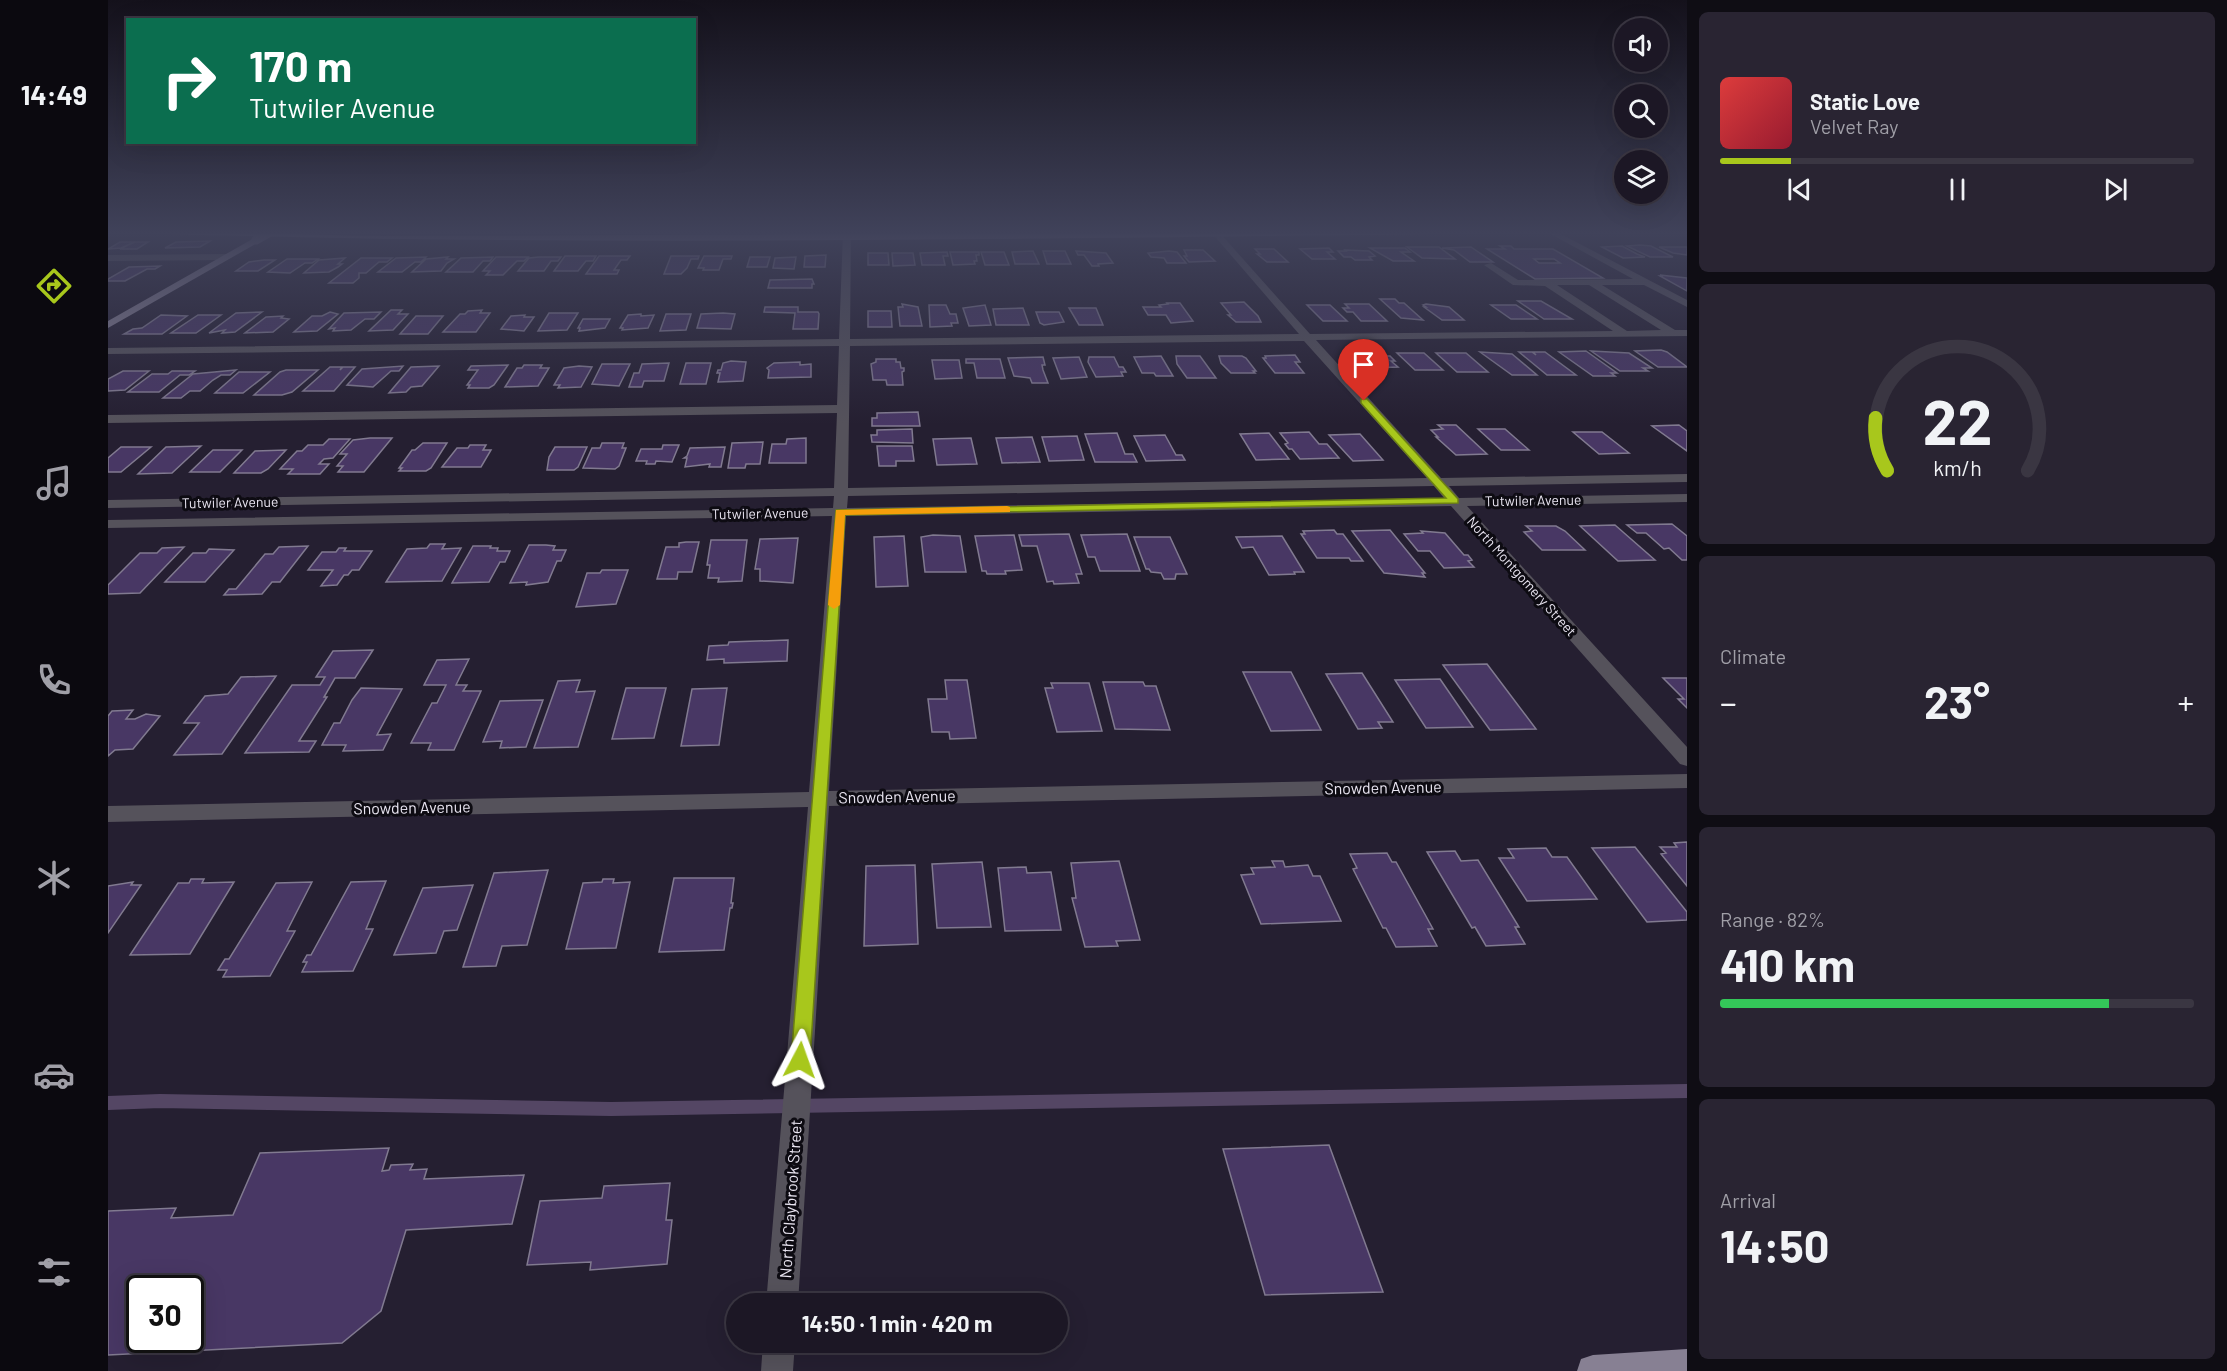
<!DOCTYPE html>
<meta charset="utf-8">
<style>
:root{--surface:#1c1725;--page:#292432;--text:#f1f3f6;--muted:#a09fa7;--line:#3a3642;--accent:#a8c71c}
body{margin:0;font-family:Barlow,sans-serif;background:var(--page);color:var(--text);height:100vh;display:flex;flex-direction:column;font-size:22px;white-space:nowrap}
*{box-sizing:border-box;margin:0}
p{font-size:20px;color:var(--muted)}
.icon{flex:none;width:33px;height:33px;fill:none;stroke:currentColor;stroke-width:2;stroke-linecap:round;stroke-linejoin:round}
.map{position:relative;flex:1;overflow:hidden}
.drawer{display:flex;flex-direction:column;gap:12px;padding:12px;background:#0f0d14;width:540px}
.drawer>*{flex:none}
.hud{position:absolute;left:18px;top:18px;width:570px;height:126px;border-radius:0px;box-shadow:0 6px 24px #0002,0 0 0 2px var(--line);background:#0b6e4f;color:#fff;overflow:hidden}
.buttons{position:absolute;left:1506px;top:18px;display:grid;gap:12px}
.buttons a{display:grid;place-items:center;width:54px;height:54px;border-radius:50%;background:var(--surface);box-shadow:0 6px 24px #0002,0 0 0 2px var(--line);font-size:30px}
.speed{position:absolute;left:18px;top:1275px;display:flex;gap:12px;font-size:30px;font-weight:700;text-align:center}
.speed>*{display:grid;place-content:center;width:78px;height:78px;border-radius:50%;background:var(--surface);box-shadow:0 6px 24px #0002,0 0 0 2px var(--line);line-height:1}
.speed .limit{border:3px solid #111;border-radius:9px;background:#fff;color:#111}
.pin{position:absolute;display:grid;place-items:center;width:51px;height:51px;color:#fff;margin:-62px -26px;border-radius:50% 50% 50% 0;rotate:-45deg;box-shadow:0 0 6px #0007}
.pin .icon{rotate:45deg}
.me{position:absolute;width:66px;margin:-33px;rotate:4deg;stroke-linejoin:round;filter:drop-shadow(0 0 4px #0008)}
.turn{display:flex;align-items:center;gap:21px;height:126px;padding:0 24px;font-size:27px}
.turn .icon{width:78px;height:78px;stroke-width:2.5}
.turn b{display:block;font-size:42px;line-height:51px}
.big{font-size:45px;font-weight:700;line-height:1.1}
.drawer .card{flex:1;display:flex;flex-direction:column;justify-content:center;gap:9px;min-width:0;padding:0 21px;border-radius:9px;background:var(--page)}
.drawer .dial{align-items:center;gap:0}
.dial svg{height:156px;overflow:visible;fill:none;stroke:var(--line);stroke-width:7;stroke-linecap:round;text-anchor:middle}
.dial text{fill:var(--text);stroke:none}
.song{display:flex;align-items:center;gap:18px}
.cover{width:72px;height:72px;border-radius:9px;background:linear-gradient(135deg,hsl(0 70% 55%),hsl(350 70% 35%))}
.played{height:6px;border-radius:3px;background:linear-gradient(90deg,var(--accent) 15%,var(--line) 15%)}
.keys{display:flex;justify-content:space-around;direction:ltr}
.heat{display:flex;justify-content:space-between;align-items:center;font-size:33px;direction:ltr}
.charge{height:9px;border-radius:4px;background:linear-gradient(90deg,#34c759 82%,var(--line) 0)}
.trip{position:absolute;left:618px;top:1293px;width:342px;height:60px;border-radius:30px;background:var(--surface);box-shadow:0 6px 24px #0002,0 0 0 2px var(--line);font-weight:700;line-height:60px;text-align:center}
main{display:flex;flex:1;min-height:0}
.menu{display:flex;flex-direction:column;width:108px;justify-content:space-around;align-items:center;background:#0b090f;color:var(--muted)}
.menu .icon{width:42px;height:42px}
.menu .on{color:var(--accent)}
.menu b{font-size:27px;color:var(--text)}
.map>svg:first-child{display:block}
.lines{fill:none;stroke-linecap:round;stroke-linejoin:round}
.stream{stroke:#544664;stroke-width:14}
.building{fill:#483764;stroke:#817a90;stroke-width:1.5;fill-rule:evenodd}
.minor{fill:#55525b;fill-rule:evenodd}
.major{fill:#878093;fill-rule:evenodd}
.major-bridge{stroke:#878093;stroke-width:9}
.route{fill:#a8c71c;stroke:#6d8112;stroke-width:1.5}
.slow{fill:#f59e0b}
.labels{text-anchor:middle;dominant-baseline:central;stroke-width:6;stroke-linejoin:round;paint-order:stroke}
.far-street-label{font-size:14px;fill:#e9e5f1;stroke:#0d0b12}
.street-label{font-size:16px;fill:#e9e5f1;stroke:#0d0b12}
</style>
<main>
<nav class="menu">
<b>14:49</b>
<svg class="icon on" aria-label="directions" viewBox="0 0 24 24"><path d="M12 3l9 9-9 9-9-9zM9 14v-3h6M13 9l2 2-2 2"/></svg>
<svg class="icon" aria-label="music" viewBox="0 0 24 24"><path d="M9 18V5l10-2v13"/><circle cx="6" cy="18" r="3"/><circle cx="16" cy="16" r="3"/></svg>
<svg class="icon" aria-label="phone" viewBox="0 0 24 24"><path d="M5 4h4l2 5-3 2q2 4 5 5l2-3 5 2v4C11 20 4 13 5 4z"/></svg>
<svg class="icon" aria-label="climate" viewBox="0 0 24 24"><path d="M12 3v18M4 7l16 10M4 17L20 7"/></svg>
<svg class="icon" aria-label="car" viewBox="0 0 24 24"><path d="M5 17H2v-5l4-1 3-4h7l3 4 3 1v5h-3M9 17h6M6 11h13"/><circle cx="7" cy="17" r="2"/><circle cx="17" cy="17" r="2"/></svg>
<svg class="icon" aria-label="filters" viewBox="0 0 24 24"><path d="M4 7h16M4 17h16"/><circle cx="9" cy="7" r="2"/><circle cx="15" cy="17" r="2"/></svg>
</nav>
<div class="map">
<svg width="1579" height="1371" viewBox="0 0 1579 1371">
<rect width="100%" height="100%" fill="#251f31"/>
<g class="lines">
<path class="stream" d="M0,1103L52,1101L503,1109L1579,1091"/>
</g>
<path class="building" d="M102,241L92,247L57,248L68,242Z
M12,242H27L13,248L0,249Z
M26,242H40L29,249H12Z
M1532,245L1543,246L1565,257H1542L1519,246Z
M1392,246H1403L1406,249H1445L1495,278L1427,279L1379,249H1397ZM1426,259H1446L1452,263H1431Z
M1514,246L1529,254L1537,257L1515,258L1494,247Z
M1299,247H1331L1347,259L1314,258Z
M1363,247L1385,262H1362L1346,250L1334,248Z
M1551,247H1579V255L1565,253Z
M1221,248L1225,252H1219L1227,259H1204L1192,249Z
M1262,248H1297L1302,252H1293L1306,261H1285Z
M1147,249H1166L1180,262H1159L1149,254H1152Z
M1076,250H1095L1107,261L1081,262L1076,256H1079Z
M1237,250L1261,251L1267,256L1261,257L1264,260H1247L1243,257H1236L1230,251H1238Z
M925,251L931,264H907L904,252Z
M935,251H957L963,264H939Z
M968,251L998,253L1005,263L990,264L991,266H984L976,255H970Z
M1061,251L1069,252L1078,263H1059L1056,258L1043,257L1040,253Z
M839,252L840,256H835L837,265H814L812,253Z
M842,252H871V255H868L869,261H866L867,264L845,265Z
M873,252H896L901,265H877Z
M760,253H780L781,265H760Z
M784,253H805L807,265L785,266Z
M718,255L717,267H696L697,256Z
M457,256H488L485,261H478L470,271H446Z
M491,256H522L519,260H513L506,270H511L509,274H478Z
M563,256H591L590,259H583L579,268L573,274H556Z
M596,256H624L623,259H615L611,270H595L596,268H590Z
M318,257L313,262H307L294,272H270L288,258Z
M340,257L338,259H346L339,263L333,271L304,272L318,259Z
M385,257L382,261H375L365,272H338L353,258Z
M388,257H420L416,261H409L395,275H378L382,271H375Z
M431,257H453L450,261H443L436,271H410L421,258Z
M642,257H662L659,267H639Z
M688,257L686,269L665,268L667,258Z
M237,258L230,264H234L230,267L221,272L196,273L211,260Z
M253,258H284L279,262H271L258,273H251V278L245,283H221Z
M179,259H210L204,263H197L182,273L160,272Z
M156,260H167L150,271H128L141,262Z
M52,266L47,269H39L17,281H0V279L21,267Z
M1552,275L1579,278V291L1552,276H1555Z
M704,279L706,284H704V288H660L662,280Z
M1272,299H1287L1291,303H1296L1315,320L1293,318Z
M1410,301H1433L1464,319H1436Z
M1136,302L1150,316L1153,322H1128L1120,315H1123L1113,303Z
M1059,303H1072L1085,321L1063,323L1058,315H1040L1035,307H1053L1051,305L1060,304Z
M794,304L810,307L814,326H792L790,307H795Z
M1237,304H1261L1279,321H1253L1245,312H1239L1235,308H1241Z
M1318,304L1341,307L1356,320H1334L1316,307H1318L1315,305Z
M821,305H838L842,314H848L850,323H843L844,326L822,327Z
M877,305L883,325L861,326L855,308Z
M1199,305H1222L1239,321H1215Z
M1383,305H1408L1429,319H1403Z
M657,307H690V312H710L711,314L710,329H685L687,313L656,312Z
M915,308L921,325H888L885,309Z
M961,308H988L995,325H971Z
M283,310H294L290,314H300L285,330L261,331Z
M374,310L372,313H382L368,332H335L352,314H357L360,311Z
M760,311H783L784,327H760Z
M154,312L127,332L114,333L117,330L101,333L128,313Z
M222,312L230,314L209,331L186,332L204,316H214Z
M273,312L266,319H257L243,330L225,331L227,328L221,329L236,313Z
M928,312H951L956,322L936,325L932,323Z
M441,313H470L459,330L430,331Z
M615,313L627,314L623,329L589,328L593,314Z
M533,314V316L546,315L540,328L514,330L515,328H512L520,315Z
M558,314H583L578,330L552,331Z
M53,315L79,316L54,334H16L25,329L34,328Z
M90,315H113L88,333H63Z
M417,315L416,317H426L416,331L393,329L403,316Z
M308,316H335L320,334H292Z
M158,317L175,316L173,318L181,319L165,332L137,333Z
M475,319H502L497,328L471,331L472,328H470Z
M1553,350L1559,352L1579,367H1550L1527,351Z
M1478,351L1509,373H1503L1507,376H1485L1451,352Z
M1483,351L1521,353L1544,368H1535L1540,371H1512Z
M1372,352L1404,354L1429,375H1404Z
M1411,352H1424L1428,355L1425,352H1437L1468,375H1439Z
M1255,353H1272L1276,356H1282L1287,361H1283L1290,367L1260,368L1253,361H1256L1252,357H1258Z
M1289,353H1316L1335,370H1307Z
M1328,353H1358L1380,372H1349Z
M1187,355L1192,362H1187L1196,373H1167L1155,358H1158L1157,356Z
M1053,356L1065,376H1048L1046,373H1034L1026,357Z
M1068,356H1092L1108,378H1079L1069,364Z
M1111,356H1134L1138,358L1148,371H1145L1147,373H1123L1113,363Z
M935,357L937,365H934L935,370L940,383H924L922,378L906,376L900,358Z
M971,357L979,377L953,379L945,358Z
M981,357H1006L1011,367H1015L1018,372H1013L1015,376L988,377L980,362Z
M768,359H788V362H792L793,368H796V371L794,372L795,385H779L778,380H765L763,364L768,362Z
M858,359H892L897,378H869L866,363H858Z
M824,360H851L854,378L827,379Z
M623,361L638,362L635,381L610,382L612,373H609L610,370H613L615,363Z
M692,362V365L703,364V377L660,378L661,370L659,368L666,363Z
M561,363L556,381H536L534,387H521L526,373H531L534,364Z
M578,363H603L598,384H572Z
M494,364H522L511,386L484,384Z
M400,365L386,385L381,388H360L362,385H359L370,370H360L363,366Z
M416,365H434L432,368H441L430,386L397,387L409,368H414Z
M295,366L291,371H283L265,387L239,385L254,369Z
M331,366L314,386L303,387L298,392L281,393L303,367Z
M471,366L484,367L473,387L450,388L452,385H446L456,368Z
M222,367H234L232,370L235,367H247L226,391H195Z
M128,370L122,375H113L105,380L92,391H82L73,398H55L85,374Z
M178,370H210L184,392L174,395H146L172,372Z
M15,371H41L17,390L0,391V379Z
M64,371H87L81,375H72L51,392H20L44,374H60Z
M131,372H162L135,393H107Z
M810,412L812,426H764V418H769V413Z
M1330,425H1348L1379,454L1348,455L1328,437H1330L1323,430L1335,429Z
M1571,425L1579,431V451L1544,426Z
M804,429L805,443L764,442L763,435H769V430Z
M1370,429H1397L1421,450H1393Z
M1201,432L1211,444H1219L1231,458L1192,459L1184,449H1181L1177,444L1180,443L1172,433Z
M1465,432H1494L1521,453L1491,454Z
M1009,433L1017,454H1025L1029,462H987L977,434Z
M1161,433L1181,459L1148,460L1132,434Z
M1252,434L1275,460L1245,461L1221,435Z
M1057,435L1068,455H1074L1077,460L1038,461L1026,436Z
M969,436L976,460L941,461L934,437Z
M924,437L932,462L894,463L888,438Z
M262,438H284L256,472H230L235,466H229L239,454H232L245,440Z
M698,438V463H661L664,444H678L679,439Z
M863,438L869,464L829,465L825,439Z
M221,439H242L225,458L216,459L211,464H221L212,474H180L185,469H172L189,451H194L200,445H215Z
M655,442L652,464H638L637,468H620L624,443Z
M315,443H339L323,468L318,471H291L294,468H291L304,450H307Z
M494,443H516L514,448H518L511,466L507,469L475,468L484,448H492Z
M362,445H378L375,450H383L373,467H334L349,448H360Z
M555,445H571L564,462L548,461L547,464H538L539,461H528L533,449H554Z
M93,446L64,473L30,474L58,447Z
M769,446H804L806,461H788V466H771Z
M13,447H43L13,472H0V458Z
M447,447H479L470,467L466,470H439L441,457Z
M617,447L613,467H601L602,464L577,467L579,458H576L579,456L582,448Z
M105,450H134L112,472H82Z
M178,450L160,469L153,473H126L147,451Z
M1564,524L1579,536V560H1574L1561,548L1556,549L1538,533H1529L1519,525Z
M1507,525L1547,560L1510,561L1472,526Z
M1418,526H1448L1457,531L1477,550H1434L1416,532L1424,531Z
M1226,530L1229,534H1235L1255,561H1243L1241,558H1209L1193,534H1197L1195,531Z
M1282,530L1317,573H1314L1317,577L1276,573L1244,531Z
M1313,531L1337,533L1356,555H1360L1364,560L1360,561L1366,567L1336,568L1322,551H1310L1296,534L1315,533Z
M961,534L974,574H968L971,583L946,584L945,581L939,582L929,546H914L911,535Z
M1019,534L1032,571H992L987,557H980L973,535Z
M825,535L852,536L858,572H817L813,537Z
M906,535L914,570L897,571L898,574H879L878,571H874L867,536Z
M796,536L800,586L768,587L766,537Z
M1174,536L1196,572H1186L1187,574L1161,575L1145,547L1134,548L1128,537Z
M1026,537H1062L1079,574H1068L1067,579H1056L1053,573L1043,572L1041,569H1038Z
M690,538L685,583L652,581V569H647L652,539Z
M603,540H639L634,581L610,582L611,578H600L602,565H599Z
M578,542H591L584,572H570L569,579H549L558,547H571V543Z
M322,544H337L334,549L353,548L334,581L278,582L299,549L319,548Z
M421,545H438L447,546L445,550H458L453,561H449L440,582L418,585L419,582L402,583Z
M200,546L172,582H164L154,594L116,595L121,589H128L157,554H165L171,547Z
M365,546H383L382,548H390L389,551H402L397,562H392L381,582L344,583Z
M76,547L32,593L0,594V585L32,553H49L54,548Z
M231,548H238L236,551H264L251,570H244L240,575H236L229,585L213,586L225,570H200L214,552H228Z
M101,549L126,550L97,582H57L85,553H98Z
M494,570H520L508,604L468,607L479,573H492Z
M680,640L679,661L616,663V659L599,660L601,646L620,645L621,642Z
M265,650L247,678H227L216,697H219L191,741H208L201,752L137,753L184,685H212L217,677H208L225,651Z
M361,659L348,685H359L355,691H373L346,750H320L323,743H303L324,703H329L338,685H316L329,660Z
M1379,664L1428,729L1382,730L1335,665Z
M1135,672H1183L1213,730L1163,731Z
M1254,673L1285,722H1270L1274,728L1250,729L1218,674Z
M168,676L114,754L66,755L91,723H76L97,696L120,694L133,677Z
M1555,678H1579V708L1570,699H1576Z
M1332,679L1365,727L1318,728L1287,680Z
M472,680L468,692L487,691L470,747L426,748L450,681Z
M837,680H859L868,738L842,739L841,732H824L820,699H839Z
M995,682H1035L1037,686H1048L1062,730L1007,729Z
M943,683H981L994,731L949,732L937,688H945Z
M253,688L294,689L269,735L283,734L275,750L235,751L238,745H214L226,723H232L244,700Z
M518,688H558L546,738L504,739Z
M619,688L611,745L573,746L584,689Z
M435,700L418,747L392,748L394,741L375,742L392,701Z
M25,710L18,719H27L38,714L52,716L25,749L7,750L0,756V716L4,711Z
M1579,842V886L1553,854L1558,853L1552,847H1569L1566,843Z
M1527,847L1579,912V920L1539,922L1484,848Z
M1438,848L1444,857H1459L1489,899L1419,901L1391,858H1406L1400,849Z
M1347,851L1353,861L1370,860L1411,927H1407L1417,944L1378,946L1367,927L1364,928L1319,852Z
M1279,853L1284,862H1288L1325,929H1320L1329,946L1288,947L1278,928H1275L1245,869L1249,868L1242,854Z
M1011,861L1032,940L1008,941L1010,946L977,947L964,898H968L963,863Z
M1164,861H1175L1177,867L1200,865L1205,876H1212L1233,921L1153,924L1133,875L1146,874L1143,868L1167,867Z
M874,862L883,927L829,928L824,864Z
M807,865L810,944L756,946L758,866Z
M918,867L919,873L943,872L953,930L897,931L890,868Z
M440,870L419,945L394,946L388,966L355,967L386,873Z
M566,878H626L623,903H625L624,908H622L616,950L551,952Z
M83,879H96L94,883L126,882L82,954L22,955L70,883H81Z
M495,879H506L505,883L522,882L508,948L458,949L475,883L494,882Z
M278,881L258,929H265L245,971L194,972L199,962H195L199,955H203L243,882Z
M25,882L23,885H33L0,933V886Z
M204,882L179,931H187L162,976L115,977L119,970H110L117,959H121L168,883Z
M365,885L349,930L336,931L328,953L286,955L315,888Z
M1221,1145L1275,1292L1157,1295L1115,1149Z
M281,1148L274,1171L281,1170L283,1165L305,1164L302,1170L319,1169L316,1179L416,1175L404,1224L298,1230L273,1311L234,1343L0,1355V1211L68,1208L63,1218L125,1215L152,1153ZM32,1288H82V1340H32Z
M562,1183L558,1220H564L559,1264L482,1270L483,1262L419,1265L432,1201L494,1198L496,1186Z"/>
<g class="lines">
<path class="minor" d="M735,232H743L742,339L1191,334L1103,232H1111L1202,334L1505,331L1437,286L1405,285L1376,265L1383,263L1410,280L1525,279L1439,232H1449L1579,300V307L1536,285H1494L1567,330H1579V336L1208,340L1333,478L1579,474V482L1341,486L1351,498L1579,494V502L1359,506L1579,747V766L1572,764L1343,506L738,516L721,791L1579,774V788L721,806L690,1304H658L700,807L0,822V806L701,792L724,516L0,528V520L725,508L726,496L0,508V500L726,488L729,413L0,423V415L729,405L731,346L0,354V348L731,339ZM1449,285H1481L1553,330L1519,331ZM1196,341L1319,478L740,488L742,346ZM1326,486L1336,498L739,508L740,496Z
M0,255L119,254L123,257L119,260L0,261Z
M655,1342H687L685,1371H653Z"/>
<path class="major" d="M58,232L275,236L1327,232L1323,234C903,239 482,246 62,234Z
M148,237L152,240L151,242L0,328V321Z
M1579,1349V1371H1469L1473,1359L1485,1355Z"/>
<path class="major-bridge" d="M148,240L162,232"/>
</g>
<linearGradient id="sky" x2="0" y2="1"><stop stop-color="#14111b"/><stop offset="0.55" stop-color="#40425a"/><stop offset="1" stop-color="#40425a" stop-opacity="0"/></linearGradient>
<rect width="1579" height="424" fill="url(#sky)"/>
<path class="route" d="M1253,399H1259L1350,499V503L737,515L702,1060L699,1066L692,1069L685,1066L683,1060L728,510L1338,498L1253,403Z"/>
<path class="slow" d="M899,506L902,507V512L737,515L732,605L726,609L720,605L728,510Z"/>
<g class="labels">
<g class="far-street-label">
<text transform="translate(1425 500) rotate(-1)">Tutwiler Avenue</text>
<text transform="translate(122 502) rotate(-1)">Tutwiler Avenue</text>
<text transform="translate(652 513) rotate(-1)">Tutwiler Avenue</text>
<text transform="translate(1414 576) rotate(48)">North Montgomery Street</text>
</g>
<g class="street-label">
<text transform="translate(1275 787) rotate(-1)">Snowden Avenue</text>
<text transform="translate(789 796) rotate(-1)">Snowden Avenue</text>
<text transform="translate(304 807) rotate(-1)">Snowden Avenue</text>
<text transform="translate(682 1199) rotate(-86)">North Claybrook Street</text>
</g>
</g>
</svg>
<div class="buttons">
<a><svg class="icon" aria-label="sound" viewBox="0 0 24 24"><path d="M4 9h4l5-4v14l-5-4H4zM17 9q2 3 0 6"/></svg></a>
<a><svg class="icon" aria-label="search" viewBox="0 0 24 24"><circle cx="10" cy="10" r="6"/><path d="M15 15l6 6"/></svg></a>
<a><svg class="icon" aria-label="layers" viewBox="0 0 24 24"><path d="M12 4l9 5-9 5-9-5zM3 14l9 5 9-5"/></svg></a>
</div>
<div class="speed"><div class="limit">30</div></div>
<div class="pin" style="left:1256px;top:401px;background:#d93025"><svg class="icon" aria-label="arrive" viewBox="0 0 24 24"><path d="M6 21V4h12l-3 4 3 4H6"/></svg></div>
<svg class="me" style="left:692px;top:1060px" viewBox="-20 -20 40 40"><path d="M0-17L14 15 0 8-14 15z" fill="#a8c71c" stroke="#fff" stroke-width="4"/></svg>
<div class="trip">14:50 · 1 min · 420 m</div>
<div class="hud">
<div class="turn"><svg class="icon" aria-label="right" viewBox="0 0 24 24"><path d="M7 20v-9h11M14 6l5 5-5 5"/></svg><div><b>170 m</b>Tutwiler Avenue</div></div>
</div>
</div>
<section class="drawer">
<div class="card">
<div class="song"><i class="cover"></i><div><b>Static Love</b><p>Velvet Ray</p></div></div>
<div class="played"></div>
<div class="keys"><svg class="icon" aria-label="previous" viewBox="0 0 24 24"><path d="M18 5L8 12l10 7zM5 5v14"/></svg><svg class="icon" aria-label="pause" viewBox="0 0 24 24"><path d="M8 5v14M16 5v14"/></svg><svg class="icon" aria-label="next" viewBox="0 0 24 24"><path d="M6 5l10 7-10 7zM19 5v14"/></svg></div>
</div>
<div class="card dial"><svg viewBox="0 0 100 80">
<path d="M14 69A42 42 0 1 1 86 69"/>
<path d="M14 69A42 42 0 0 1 8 42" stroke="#a8c71c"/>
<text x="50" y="56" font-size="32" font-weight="700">22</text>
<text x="50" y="72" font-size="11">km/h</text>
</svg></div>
<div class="card"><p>Climate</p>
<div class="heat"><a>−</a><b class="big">23°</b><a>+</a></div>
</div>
<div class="card"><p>Range · 82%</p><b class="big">410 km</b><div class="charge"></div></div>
<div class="card"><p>Arrival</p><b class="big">14:50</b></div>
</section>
</main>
